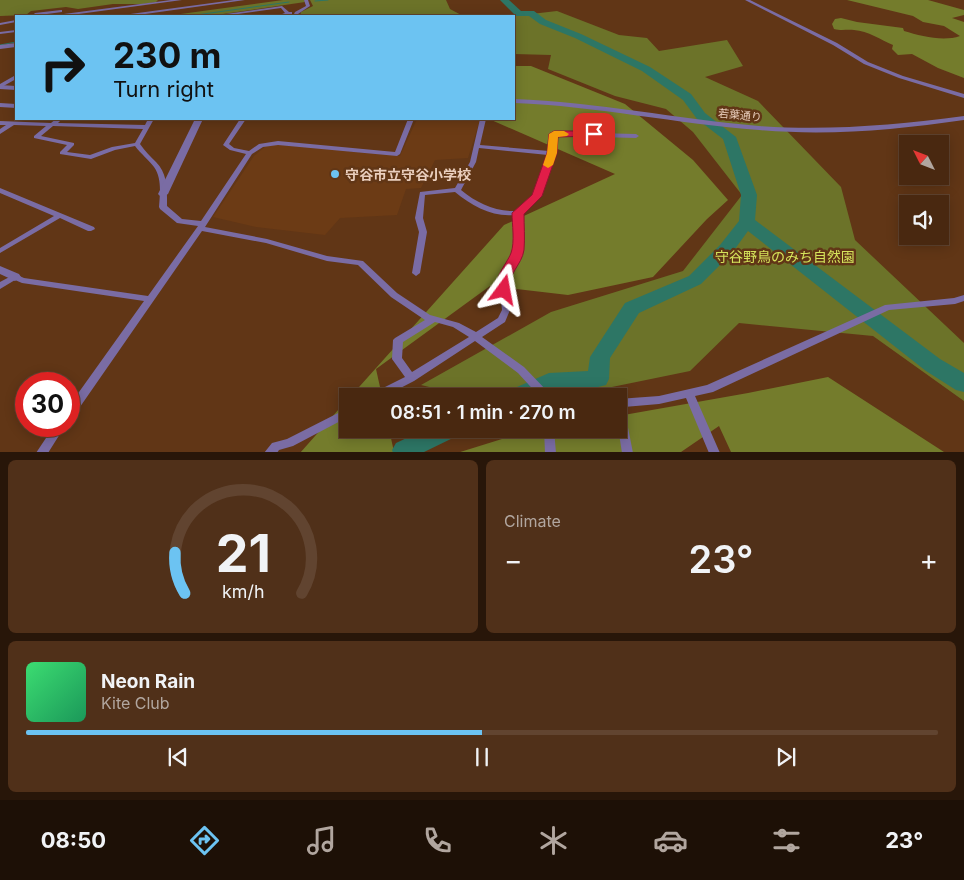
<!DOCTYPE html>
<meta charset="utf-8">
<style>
:root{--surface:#492810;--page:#503019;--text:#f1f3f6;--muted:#b1a69f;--line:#614430;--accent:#6cc3f2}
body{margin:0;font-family:Inter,"Noto Sans JP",sans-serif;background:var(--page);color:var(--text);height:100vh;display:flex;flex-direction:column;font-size:19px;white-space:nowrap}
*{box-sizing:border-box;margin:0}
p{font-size:16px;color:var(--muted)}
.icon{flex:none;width:28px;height:28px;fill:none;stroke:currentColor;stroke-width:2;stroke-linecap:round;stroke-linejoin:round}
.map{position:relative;height:452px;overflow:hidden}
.side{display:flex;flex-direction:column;gap:8px;padding:8px;background:#281609;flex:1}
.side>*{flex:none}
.banner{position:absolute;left:15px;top:15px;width:500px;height:105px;border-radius:0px;box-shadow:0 2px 12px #0003,0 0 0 1px var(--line);background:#6cc3f2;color:#111;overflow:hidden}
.needle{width:32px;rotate:312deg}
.tools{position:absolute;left:899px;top:135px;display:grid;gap:10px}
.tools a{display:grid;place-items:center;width:50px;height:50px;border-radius:0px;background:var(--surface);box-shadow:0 2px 12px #0003,0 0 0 1px var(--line);font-size:25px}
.speed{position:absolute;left:15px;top:372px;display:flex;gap:10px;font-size:25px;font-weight:700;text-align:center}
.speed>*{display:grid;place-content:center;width:65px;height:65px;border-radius:50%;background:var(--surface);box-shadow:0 2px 12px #0003,0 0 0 1px var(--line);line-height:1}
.speed .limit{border:8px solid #d22;background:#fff;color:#111}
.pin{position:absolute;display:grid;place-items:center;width:42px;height:42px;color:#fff;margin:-21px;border-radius:10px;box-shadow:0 2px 8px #0006}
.me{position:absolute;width:55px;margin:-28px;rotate:13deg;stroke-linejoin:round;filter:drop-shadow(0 0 4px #0008)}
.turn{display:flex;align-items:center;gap:18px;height:105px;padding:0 15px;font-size:22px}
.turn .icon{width:65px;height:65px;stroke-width:2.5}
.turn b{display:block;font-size:35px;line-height:42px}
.big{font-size:38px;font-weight:600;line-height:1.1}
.side .card{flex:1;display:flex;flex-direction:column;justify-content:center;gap:8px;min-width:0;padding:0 18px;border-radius:8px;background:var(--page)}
.side .dial{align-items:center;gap:0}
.dial svg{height:130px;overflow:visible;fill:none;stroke:var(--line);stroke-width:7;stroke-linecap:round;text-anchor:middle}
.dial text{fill:var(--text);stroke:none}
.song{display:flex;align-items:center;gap:15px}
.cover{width:60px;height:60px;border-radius:8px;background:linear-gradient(135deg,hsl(140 70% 55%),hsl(150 70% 35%))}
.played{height:5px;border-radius:2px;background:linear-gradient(90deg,var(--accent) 50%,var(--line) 50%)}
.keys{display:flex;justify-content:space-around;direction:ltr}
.heat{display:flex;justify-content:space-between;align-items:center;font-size:28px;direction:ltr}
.side .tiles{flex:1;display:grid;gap:8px;grid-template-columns:1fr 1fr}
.card:last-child{grid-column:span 2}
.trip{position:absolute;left:339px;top:388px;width:288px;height:50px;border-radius:0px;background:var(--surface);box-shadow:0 2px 12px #0003,0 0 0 1px var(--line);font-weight:600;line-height:50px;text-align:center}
.menu{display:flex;height:80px;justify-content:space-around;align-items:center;background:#1d1006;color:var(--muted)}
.menu .icon{width:35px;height:35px}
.menu .active{color:var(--accent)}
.menu b{font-size:22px;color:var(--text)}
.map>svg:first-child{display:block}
.built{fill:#6c3b15}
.green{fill:#6c7329}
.forest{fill:#747c2c}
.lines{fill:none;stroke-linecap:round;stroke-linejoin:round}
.stream{stroke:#2d7665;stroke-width:1}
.river{fill:#2d7665;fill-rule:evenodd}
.minor{fill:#7a6ca4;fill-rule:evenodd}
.tertiary{fill:#7a6ca4;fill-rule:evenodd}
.route{fill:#e11d48;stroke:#92132f}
.slow{fill:#f59e0b}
.poi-dot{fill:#6cc3f2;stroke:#613616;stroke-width:2}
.labels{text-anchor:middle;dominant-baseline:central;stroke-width:5;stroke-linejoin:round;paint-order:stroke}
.far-street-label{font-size:11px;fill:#eacfbe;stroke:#613616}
.poi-label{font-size:14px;font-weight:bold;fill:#eacfbe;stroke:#613616;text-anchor:start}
.park-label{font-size:14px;fill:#d5e35b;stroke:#613616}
</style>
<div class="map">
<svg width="964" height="453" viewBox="0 0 964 453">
<rect width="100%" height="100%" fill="#613616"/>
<path class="built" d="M417,119L480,120L468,158L435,160L421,188L406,189L397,215L340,218L325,235L256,227L213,217L254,156L266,146L275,144L400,156Z"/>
<path class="green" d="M0,0H158L156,2L143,4H113L78,9L66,7L31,11L26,15L0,16Z
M283,0H304L305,2L209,16H166Z
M310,0H446L450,9L463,16H300L301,12L313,6Z
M557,11L619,35L647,38L659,51L727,40L743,66L705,77L758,101L841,187L855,240L964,343V401L873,336L739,323L690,371L568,396H467L421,385L551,312L683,271L742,195L693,132L666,109L615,96L548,69L551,55L514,54V16Z"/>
<path class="forest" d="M847,0H928L964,10V15L952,18L964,22V78L938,68L912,54L898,55L892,49L893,45C881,40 868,31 854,30C847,29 842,31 834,29L832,24L835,19L841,18L857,22L903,28L904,31C921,36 943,42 960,36L944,26L923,22L913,16Z
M514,66H531L625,104L693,160L728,200L707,219L653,277L568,295L490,286L376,369L382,396H351L504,225L615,174L489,119H514Z
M828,377L944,452H731L719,426L681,452L457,453L521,433L545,429H618V416L748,393Z
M347,400L348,429H389L394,452L300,453Z"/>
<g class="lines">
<path class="stream" d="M315,1L328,0
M189,16L289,2
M0,45L16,42"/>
<path class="river" d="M500,0H509L521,11H534L546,20L581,34L650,67L691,94L705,113L736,137L757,195L755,220L940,359L964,373V392L956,390L926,371L748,231L732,253L701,284L639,313L610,358L609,379L606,385L598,387L552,389L538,396H507L510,390L549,373L588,371L590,357L625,303L689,276L720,245L739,221L741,195L723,139L697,119L683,100L642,71L575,38L540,24L529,16H516Z
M426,429H461L457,436L422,453H393L392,450L396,443Z"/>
<path class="minor" d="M171,0H182L64,16H54L56,15Z
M234,0H245L131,16H121L123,15Z
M304,0H308L310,6L298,14L297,16H293L295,12L306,6Z
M745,0H750L837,43L868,62L903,76L964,94V98L899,78L864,64L833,45Z
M282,6L289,12H292V14L276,16L285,13L281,8L231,15V16H227L226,14Z
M61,10H62V12L32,16L35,13Z
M16,20V22L0,25V23Z
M16,30V32L0,34V32Z
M14,76H16V79L0,88V84Z
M0,103L16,104V108L0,107Z
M56,119H62L58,123L145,125L148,119H154L140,144C145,151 150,156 156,162C168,174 167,190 167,206L182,219L201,221L246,154L230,150L223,145L240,119H246L229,144L234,148L249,151L259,144L278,141L395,152L408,119H414L400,154L397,156L278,145L263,147L252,154L205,227L267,239L327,256L363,261L397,293L430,315L459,323L476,332L498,318L502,310L499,284L501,274L514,251V215C492,217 472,206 455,192L425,195L423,218L427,232L420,273L416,276L412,273L419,232L415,218L420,192L455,188L470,162L480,119H486L480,145L549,151L551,134L554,132L636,134L639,136L636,138L557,136L555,153L541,196L522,214V251L509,274L507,284L510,310L505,322L482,337L524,367L549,393L550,396H539L518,373L475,341L414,381L385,396H372L373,393L405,377L392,359L393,340L395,338L425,320L391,297L358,265L327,261L266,243L202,231L73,417L69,418V406L144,301L22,283L15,280L0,289V282L15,274L24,278L148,296L198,226L177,223L160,209L159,207C160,194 162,178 154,167C149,160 141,154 135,146L115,150L91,159L60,154V152L67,145L34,138V136L46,126L14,125L0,134V129L6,125H0V121L51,123ZM53,126L143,129L135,143L112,147L90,155L67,152L74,145V143L41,136ZM479,148L548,155L534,195L516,211C495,212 477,203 461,190L476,162ZM435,322L453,327L469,337L412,372L402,358L403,342Z
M0,188L94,227L95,229L91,231H88L60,218L0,253V248L54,216L0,193Z
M964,295V301L955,304L889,310L713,392L695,396L720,453H709L686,398L659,404L624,407L633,453H622L618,427V399L659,396L707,385L885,305L954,298Z
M348,408V417L293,446L279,450L277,453H264L272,443L287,439Z
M54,426H65L48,453H36Z
M544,429H554L556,453H545Z"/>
<path class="tertiary" d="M16,43V47L0,49V45Z
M0,85L16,86V90L0,89Z
M514,99C597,102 677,119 759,126C828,131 896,125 964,116V120C896,130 828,136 759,130C677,124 597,106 514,103Z
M195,119H203L168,194L163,197L160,196L158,194Z
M0,266L19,274L21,277L15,281L0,274Z"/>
</g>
<path class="route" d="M554,131H594L599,134L594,136L558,137L557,153L542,196L524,214C524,225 525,238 524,250C522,265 507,274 510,290L508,294H499C491,279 506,266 511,253C515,242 512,224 512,213L532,195L547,153L549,134Z"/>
<path class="slow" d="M554,131H564L569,134L567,136L558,137L557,153L553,165L548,168L543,165L547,153L549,134Z"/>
<circle class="poi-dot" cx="335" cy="174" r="5"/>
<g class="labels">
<g class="far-street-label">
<text transform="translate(740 115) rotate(6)">若葉通り</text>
</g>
<g class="poi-label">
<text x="345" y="174">守谷市立守谷小学校</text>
</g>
<g class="park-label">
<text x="785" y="256">守谷野鳥のみち自然園</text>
</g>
</g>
</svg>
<div class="tools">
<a><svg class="needle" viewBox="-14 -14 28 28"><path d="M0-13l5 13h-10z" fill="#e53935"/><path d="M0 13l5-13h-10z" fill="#b1a69f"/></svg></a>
<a><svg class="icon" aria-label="sound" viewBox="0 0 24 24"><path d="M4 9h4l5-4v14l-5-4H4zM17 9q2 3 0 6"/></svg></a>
</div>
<div class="speed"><div class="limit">30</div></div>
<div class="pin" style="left:594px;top:134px;background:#d93025"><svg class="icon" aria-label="arrive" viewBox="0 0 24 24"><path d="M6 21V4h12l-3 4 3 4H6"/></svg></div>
<svg class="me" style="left:504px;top:290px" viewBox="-20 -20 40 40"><path d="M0-17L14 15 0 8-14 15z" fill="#e11d48" stroke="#fff" stroke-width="4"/></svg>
<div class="trip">08:51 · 1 min · 270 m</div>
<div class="banner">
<div class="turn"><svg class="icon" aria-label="right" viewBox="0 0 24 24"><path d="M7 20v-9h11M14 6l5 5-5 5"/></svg><div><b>230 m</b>Turn right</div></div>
</div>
</div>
<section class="side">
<div class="tiles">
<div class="card dial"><svg viewBox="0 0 100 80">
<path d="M14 69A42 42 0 1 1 86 69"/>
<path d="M14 69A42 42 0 0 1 8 44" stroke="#6cc3f2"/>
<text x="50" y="56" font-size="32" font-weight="700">21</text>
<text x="50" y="72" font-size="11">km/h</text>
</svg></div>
<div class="card"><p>Climate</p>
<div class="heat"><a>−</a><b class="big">23°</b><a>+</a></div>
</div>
<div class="card">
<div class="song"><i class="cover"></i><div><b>Neon Rain</b><p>Kite Club</p></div></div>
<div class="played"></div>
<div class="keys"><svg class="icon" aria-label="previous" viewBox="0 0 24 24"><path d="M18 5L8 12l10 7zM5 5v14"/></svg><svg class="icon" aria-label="pause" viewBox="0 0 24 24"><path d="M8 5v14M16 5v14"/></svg><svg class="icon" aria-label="next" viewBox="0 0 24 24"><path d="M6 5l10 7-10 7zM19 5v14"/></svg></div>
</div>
</div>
</section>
<nav class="menu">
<b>08:50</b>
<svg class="icon active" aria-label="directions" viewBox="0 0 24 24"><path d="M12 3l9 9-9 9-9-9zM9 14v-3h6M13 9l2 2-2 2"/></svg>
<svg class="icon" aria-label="music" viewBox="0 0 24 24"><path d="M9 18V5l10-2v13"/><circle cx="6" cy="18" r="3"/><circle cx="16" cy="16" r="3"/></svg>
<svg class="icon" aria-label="phone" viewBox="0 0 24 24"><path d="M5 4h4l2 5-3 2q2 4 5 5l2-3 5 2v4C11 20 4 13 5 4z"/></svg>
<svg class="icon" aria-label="climate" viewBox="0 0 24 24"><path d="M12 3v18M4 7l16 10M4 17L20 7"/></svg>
<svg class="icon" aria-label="car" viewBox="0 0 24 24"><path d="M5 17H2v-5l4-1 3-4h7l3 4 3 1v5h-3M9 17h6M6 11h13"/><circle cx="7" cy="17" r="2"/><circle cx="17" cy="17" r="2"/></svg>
<svg class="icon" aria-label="filters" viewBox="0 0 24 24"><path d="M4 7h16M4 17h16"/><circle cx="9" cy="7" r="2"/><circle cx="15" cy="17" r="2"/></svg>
<b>23°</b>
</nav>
